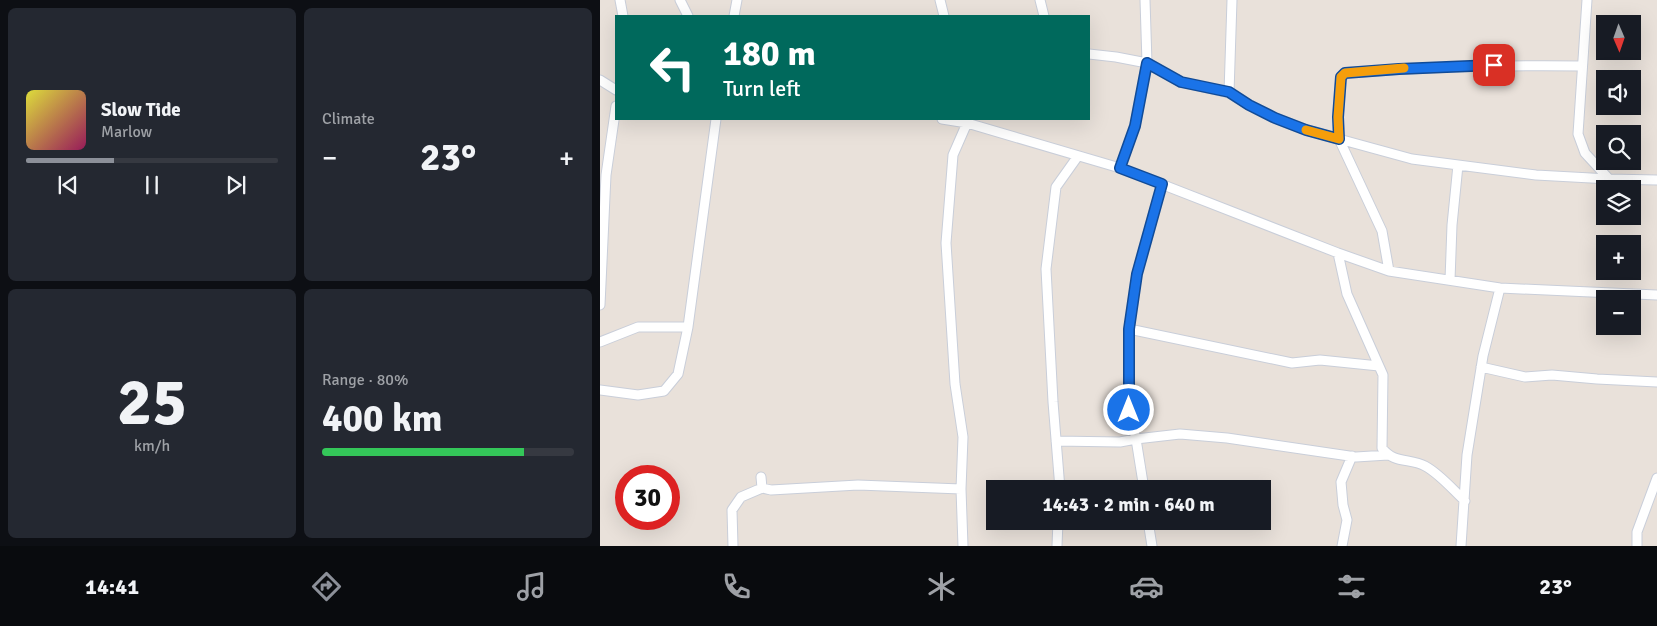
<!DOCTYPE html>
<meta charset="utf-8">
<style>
:root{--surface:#171b24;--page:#242831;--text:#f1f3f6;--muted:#9ea1a6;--line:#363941;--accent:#8c9099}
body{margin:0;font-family:Signika,sans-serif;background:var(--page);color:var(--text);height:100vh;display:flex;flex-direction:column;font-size:19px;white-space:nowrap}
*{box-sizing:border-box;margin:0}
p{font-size:16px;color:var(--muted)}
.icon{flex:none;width:28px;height:28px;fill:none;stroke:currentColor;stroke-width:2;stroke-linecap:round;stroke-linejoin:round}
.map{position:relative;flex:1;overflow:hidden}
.panel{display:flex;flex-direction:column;gap:8px;padding:8px;background:#0d0f14;width:600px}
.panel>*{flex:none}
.hud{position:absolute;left:15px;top:15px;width:475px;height:105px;border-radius:0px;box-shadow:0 5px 20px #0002;background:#00695c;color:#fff;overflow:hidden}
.needle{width:32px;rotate:178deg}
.controls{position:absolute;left:996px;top:15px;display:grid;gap:10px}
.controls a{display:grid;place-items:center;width:45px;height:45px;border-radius:0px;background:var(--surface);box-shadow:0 5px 20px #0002;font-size:25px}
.speed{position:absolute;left:15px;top:465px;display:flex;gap:10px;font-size:25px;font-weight:700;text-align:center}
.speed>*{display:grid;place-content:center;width:65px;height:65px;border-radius:50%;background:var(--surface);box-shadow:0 5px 20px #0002;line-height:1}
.speed .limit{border:8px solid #d22;background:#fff;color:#111}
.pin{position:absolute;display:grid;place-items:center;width:42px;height:42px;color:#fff;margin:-21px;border-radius:10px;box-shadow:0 2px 8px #0006}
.me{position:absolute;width:55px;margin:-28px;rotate:0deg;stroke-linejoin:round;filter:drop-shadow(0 0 4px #0008)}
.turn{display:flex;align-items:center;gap:18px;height:105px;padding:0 25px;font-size:22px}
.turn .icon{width:65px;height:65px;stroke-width:2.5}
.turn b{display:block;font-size:35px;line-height:42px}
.big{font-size:38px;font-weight:700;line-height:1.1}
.panel .card{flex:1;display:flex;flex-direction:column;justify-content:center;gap:8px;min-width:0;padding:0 18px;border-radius:8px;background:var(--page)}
.panel .dial{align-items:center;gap:0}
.dial b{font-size:65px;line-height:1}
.song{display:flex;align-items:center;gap:15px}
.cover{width:60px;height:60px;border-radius:8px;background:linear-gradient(135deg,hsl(60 70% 55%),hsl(330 70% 35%))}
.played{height:5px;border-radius:2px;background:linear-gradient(90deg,var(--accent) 35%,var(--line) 35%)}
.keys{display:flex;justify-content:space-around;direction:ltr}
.heat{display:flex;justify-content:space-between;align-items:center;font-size:28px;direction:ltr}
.charge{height:8px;border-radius:4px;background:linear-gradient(90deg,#34c759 80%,var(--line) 0)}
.panel .tiles{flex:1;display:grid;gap:8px;grid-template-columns:repeat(2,1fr)}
.trip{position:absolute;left:386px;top:480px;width:285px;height:50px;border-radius:0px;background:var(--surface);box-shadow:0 5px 20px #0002;font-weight:700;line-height:50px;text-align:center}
.tab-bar{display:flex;height:80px;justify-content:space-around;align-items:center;background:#090b0e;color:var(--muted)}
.tab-bar .icon{width:35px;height:35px}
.tab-bar .current{color:var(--accent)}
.tab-bar b{font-size:22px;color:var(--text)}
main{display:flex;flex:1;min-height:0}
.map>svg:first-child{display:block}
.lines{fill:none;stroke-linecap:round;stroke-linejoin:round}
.minor-casing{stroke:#c9ced9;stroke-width:11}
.minor{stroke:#fff;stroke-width:9}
.route-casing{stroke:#114b97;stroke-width:12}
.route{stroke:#1a73e8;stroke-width:9}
.slow{stroke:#f59e0b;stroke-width:9}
</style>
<main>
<section class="panel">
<div class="tiles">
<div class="card">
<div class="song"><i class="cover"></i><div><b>Slow Tide</b><p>Marlow</p></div></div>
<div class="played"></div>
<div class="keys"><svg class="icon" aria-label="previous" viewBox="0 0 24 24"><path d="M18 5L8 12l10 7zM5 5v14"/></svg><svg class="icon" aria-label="pause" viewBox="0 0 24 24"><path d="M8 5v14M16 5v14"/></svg><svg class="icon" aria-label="next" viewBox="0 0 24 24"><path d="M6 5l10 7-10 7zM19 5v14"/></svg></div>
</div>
<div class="card"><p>Climate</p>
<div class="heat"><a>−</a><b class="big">23°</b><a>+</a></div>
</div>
<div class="card dial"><b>25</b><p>km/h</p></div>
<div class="card"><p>Range · 80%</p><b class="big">400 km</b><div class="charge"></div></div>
</div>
</section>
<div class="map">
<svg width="1057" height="546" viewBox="0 0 1057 546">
<rect width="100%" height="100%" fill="#e9e1da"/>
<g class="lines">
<g class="minor-casing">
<path id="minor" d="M20,0L23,16
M80,0L88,16
M340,0L344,16
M440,0L444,16
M987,0L978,134L985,153L1009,179L1057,180
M134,16L137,0
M489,54L516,57L547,63L581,82L629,93L649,105L675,118L706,130L812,159L936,175L1009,179
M0,80L16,90
M629,93L632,0
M342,119L367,123L520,168L738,253L789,271L900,288L1057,295
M520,168L535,126L547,63L545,0
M738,253L747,294L783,375L782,448C794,464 810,458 825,466C840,474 853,490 865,501
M789,271L782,231L739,139L738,117L741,77L745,73C824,67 903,65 982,66
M850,280L852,225L858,165
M0,305L6,175L16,106
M529,329L692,363L720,360L779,366
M0,342L38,327H88
M881,367L925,377L952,375L997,379L1057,382
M0,390L38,395L64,391L78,374L88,327L116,119
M456,441L520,442L536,439L529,411V329L537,274L562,184
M161,477L162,488L171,490L258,485L361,489
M460,489L453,402L446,269L456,187L478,156
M544,489L536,439L580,434L627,438L756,457L788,455
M548,521L552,546
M133,546L132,510L141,497L162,488
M363,546L361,489L363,437L355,384L346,243L353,155L367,123L366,119
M457,546L458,521
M742,546L747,520L743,505L741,482L752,456
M861,546L867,455L883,356L900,288
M1037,546V532L1057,478"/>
</g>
<use href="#minor" class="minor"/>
</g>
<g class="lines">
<g class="route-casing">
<path id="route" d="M529,410V329L537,274L562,184L520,168L535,126L547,63L581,82L629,92L649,105L675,118L706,130L739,139L738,117L741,77L745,73L799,69L894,65"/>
</g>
<use href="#route" class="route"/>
<path class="slow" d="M706,130L739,139L738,117L741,77L745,73L804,68"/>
</g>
</svg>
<div class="controls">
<a><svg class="needle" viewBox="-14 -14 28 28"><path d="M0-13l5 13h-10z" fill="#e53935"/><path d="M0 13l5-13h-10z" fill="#9ea1a6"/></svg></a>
<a><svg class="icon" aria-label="sound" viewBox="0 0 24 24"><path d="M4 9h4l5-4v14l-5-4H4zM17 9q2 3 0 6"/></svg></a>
<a><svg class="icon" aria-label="search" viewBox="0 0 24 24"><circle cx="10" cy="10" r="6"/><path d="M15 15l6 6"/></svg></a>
<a><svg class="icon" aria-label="layers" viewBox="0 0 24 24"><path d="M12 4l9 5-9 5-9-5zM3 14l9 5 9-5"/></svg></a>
<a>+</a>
<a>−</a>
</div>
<div class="speed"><div class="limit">30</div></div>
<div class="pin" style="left:894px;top:65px;background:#d93025"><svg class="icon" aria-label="arrive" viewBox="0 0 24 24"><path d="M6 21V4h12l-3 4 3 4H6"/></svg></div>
<svg class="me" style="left:529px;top:410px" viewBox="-20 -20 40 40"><circle r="17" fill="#1a73e8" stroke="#fff" stroke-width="3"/><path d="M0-11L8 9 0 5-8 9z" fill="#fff"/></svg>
<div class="trip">14:43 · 2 min · 640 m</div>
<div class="hud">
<div class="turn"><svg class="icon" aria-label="left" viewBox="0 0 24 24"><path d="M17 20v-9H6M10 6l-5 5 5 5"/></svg><div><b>180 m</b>Turn left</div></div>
</div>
</div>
</main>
<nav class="tab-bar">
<b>14:41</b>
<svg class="icon current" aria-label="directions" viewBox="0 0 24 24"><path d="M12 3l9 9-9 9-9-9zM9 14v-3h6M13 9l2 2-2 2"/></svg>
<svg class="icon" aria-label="music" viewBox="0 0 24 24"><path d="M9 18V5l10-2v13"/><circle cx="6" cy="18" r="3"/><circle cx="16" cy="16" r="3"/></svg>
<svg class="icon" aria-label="phone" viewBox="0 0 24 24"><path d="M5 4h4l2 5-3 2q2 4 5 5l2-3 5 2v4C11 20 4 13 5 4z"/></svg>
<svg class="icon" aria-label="climate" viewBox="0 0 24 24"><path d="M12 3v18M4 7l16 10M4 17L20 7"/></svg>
<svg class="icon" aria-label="car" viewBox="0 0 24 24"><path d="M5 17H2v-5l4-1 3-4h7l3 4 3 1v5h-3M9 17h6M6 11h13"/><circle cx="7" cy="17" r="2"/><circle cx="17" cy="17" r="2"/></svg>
<svg class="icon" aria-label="filters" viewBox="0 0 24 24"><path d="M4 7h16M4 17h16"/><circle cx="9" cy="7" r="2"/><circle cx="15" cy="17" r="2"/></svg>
<b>23°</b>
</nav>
